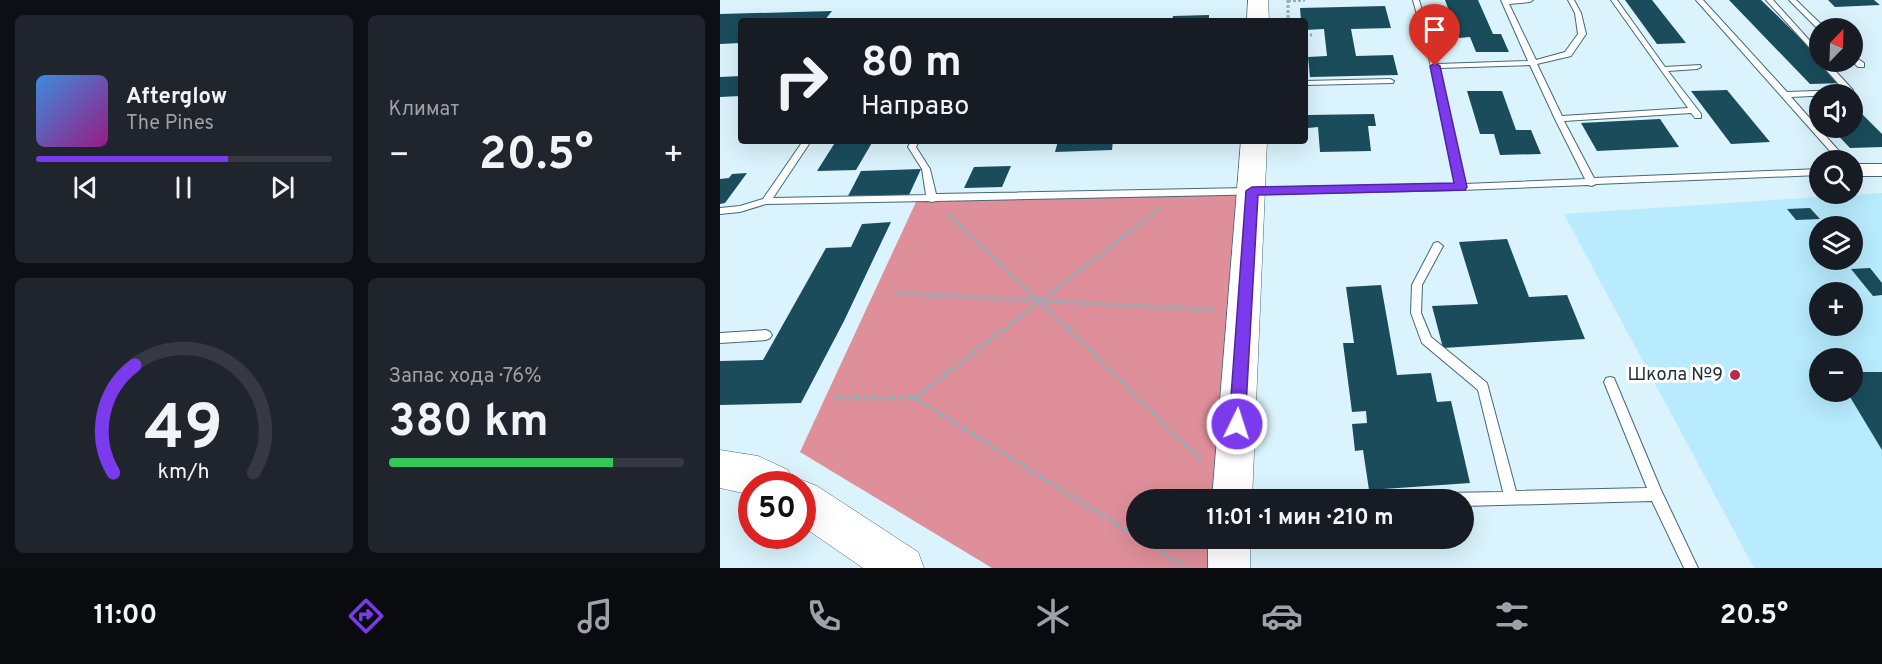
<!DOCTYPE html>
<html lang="ru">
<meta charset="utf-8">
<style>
:root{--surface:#171b24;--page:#20242c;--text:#f1f3f6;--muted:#9ea1a6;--line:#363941;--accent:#7c3aed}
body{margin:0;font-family:Overpass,sans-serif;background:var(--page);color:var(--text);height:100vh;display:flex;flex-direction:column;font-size:22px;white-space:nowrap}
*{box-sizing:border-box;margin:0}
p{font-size:20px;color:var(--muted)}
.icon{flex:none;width:33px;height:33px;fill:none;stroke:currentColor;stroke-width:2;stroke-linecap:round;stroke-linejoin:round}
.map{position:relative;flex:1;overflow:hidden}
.sheet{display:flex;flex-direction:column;gap:15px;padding:15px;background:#0d0f14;width:720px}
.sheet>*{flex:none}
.hud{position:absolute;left:18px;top:18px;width:570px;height:126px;border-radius:6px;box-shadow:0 6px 24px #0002;background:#171b24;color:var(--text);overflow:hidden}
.needle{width:39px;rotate:23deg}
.controls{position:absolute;left:1089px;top:18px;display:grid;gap:12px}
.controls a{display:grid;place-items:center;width:54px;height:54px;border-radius:50%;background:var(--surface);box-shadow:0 6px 24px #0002;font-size:30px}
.speed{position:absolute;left:18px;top:471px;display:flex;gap:12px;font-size:30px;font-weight:700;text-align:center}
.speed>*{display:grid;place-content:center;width:78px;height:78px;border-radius:50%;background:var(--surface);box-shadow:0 6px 24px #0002;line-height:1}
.speed .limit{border:9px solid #d22;background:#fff;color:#111}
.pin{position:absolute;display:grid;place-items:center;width:51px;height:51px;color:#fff;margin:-62px -26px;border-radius:50% 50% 50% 0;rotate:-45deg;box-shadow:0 0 6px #0007}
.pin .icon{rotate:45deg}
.me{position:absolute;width:66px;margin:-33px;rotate:4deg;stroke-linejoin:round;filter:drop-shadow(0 0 4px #0008)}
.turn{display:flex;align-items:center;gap:21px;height:126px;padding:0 24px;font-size:27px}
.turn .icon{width:78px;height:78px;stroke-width:2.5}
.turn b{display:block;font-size:42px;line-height:51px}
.big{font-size:45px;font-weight:700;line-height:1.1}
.sheet .tile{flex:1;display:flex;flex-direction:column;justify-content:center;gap:9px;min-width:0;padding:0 21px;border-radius:9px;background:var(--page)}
.sheet .dial{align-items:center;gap:0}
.dial svg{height:156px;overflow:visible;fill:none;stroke:var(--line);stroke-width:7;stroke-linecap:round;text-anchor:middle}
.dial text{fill:var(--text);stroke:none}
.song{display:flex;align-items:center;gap:18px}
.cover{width:72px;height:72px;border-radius:9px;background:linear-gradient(135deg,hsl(210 70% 55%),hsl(310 70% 35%))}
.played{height:6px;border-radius:3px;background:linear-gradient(90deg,var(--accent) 65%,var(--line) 65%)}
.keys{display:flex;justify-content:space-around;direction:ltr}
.heat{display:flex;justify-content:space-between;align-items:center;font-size:33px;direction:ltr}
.charge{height:9px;border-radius:4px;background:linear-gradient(90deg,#34c759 76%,var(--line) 0)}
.sheet .tiles{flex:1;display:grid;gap:15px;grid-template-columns:repeat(2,1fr)}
.trip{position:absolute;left:406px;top:489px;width:348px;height:60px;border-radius:30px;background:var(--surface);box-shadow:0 6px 24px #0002;font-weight:700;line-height:60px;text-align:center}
.dock{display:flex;height:96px;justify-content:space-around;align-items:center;background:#090b0e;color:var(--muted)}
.dock .icon{width:42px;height:42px}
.dock .current{color:var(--accent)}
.dock b{font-size:27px;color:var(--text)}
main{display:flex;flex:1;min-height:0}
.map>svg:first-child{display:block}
.built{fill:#b7ebfd;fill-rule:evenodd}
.forest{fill:#df8f9a}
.building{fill:#1a4c5b}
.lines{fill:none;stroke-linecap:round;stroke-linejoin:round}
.lane-casing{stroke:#436a77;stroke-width:2}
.street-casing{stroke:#436a77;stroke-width:2}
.secondary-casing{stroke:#436a77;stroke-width:1}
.primary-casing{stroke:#436a77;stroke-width:1}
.path-far2{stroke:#98aeb6;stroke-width:3;stroke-dasharray:3 2;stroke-linecap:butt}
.path-far1{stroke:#98aeb6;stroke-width:4;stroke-dasharray:4.5 3;stroke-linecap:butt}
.path{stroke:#98aeb6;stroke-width:4.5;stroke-dasharray:5 4;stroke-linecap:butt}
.lane{fill:#fff;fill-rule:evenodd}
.street{fill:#fff;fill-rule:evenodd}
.secondary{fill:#fff;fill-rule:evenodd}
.primary{fill:#fff;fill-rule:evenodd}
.route{fill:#7c3aed;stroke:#51269a;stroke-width:1.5}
.poi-dot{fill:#ba2950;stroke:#fff;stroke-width:2}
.labels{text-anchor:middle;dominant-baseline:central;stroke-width:6;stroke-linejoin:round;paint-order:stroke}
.poi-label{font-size:18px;fill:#223338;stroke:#fff;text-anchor:end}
</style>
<main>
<section class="sheet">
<div class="tiles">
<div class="tile">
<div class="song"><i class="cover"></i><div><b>Afterglow</b><p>The Pines</p></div></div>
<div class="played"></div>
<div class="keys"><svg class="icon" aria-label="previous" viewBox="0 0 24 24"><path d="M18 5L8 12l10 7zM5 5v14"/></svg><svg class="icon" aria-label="pause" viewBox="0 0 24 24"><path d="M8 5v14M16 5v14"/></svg><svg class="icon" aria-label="next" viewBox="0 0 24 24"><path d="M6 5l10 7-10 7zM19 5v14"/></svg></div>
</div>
<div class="tile"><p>Климат</p>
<div class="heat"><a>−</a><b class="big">20.5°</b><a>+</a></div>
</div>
<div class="tile dial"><svg viewBox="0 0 100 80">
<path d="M14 69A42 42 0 1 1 86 69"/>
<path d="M14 69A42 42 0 0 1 25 14" stroke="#7c3aed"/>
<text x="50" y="56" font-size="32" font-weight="700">49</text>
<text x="50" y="72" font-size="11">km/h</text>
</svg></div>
<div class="tile"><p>Запас хода · 76%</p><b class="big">380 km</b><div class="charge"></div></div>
</div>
</section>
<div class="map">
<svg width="1162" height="568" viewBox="0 0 1162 568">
<rect width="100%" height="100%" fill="#daf3fc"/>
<path class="built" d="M1162,193V568H1034L844,214ZM1100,226H1132V260H1100ZM1100,292H1132V326H1100ZM1100,358H1132V392H1100Z"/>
<path class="forest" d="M527,194L501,499L417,500V538L498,539L495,568H272L80,452L196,202Z"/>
<path class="building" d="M725,0H758L773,34H781L789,52H756L750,37L739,38Z
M905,0H932L966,43L937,44Z
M1009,0H1041L1100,57V62H1104L1126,83L1090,84Z
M1108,0H1154L1160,5L1115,7Z
M665,6L671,28L631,29L636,56L673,55L678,75L590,77L588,57L607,56L604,29L585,30V21H581L580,8Z
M112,11L104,21H21V43L0,44V14Z
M489,15V21H452L453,16Z
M21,76V96L0,97V77Z
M1007,90L1050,142L1011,144L971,91Z
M747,91H782L796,130H811L821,154L780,155L774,134H760Z
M1132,110H1138L1162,134V147L1130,148L1111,128H1132Z
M654,114L656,126H648L651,151L600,152L598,127L588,128L587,115Z
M940,119L959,147L877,151L861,123Z
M116,141H153L136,170L97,171Z
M338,141H393L392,150L335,152Z
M291,166L282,187L244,188L254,167Z
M201,169L189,195L128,196L141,171Z
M27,173L5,203L0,204V179L9,178L12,174Z
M1090,208L1100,219L1076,220L1067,209Z
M171,222L124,321L81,403L0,405V361L43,360L106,248L131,247L142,224Z
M787,239L809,297L847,295L865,339L723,348L712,306L758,304L739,242Z
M1150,268L1162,283V295L1153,296L1131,269Z
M661,285L677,375L711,373L717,402L731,401L750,483L649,490L643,450L635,451L632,424L647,423L646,411L632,412L623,343H634L626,287Z
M1132,372H1162V450L1127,392H1132Z"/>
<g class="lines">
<g class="lane-casing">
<path id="lane" d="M693,0H699L718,64L808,61L781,0H813L810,2L789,4L816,60L845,52L858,34L855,13L848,0H854L861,13L866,34L851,56L817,64L842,116L968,108L891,0H897L945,67L980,65L981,67L977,69L948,71L981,114V118H975L971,113L844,121L874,178L1100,169V175L876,184L872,186L868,185L741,190L216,201L212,202L208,201L46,204L20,212L0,214V208L20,206L43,199L83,141H91L53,198L206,195L202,169L188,147L191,141H199L196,147L210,169L216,194L736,184L711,66ZM810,65L835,119L865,179L745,184L719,68Z
M976,0H983L1067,92L1124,90L1099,62H1107L1133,90V94L1071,97L1127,160H1118Z
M1046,0H1053L1100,52V59Z
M1069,0H1076L1105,28L1099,30Z
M1132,55L1144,63V67H1138L1132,61Z
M670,79L674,81L673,83L585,85V81Z
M718,242L723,246L702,285L701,313L711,337L767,383L796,491L927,488L884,382L886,378L890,377L894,378L941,490L978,568H964L932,501L744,506V500H717L718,495L723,493L783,492L758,390L702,343L691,313L692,285L714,243Z
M46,330L50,332L52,335L50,338L46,340L0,343V333Z"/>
</g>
<g class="street-casing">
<path id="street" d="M1132,164H1162V176H1132Z"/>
</g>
<g class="secondary-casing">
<path id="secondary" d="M528,0H548L549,21H527Z
M521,141H547L532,500H492Z
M488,538H530V568H488Z"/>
</g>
<g class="primary-casing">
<path id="primary" d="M0,450L38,456L68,470L74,484L82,480L97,486L198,552L204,568H143L82,526V484H32V495L0,488Z"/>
</g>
<path class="path-far2" d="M568,0V21
M568,1L585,0
M585,34L592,35"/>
<path class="path-far1" d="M228,214L350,331
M175,293L495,310
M282,331L439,209"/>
<path class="path" d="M349,329L483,462
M116,398H195L417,537
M195,398L284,329
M419,538L466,568"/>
<use href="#lane" class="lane"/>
<use href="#street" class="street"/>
<use href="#secondary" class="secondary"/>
<use href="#primary" class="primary"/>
</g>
<path class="route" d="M715,63L720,66L747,187L745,190L538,195L525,424L522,429L517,431L511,429L509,424L526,191L532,187L734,183L710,66Z"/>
<circle class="poi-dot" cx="1015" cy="375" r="6"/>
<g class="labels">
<g class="poi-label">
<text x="1003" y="375">Школа №9</text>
</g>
</g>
</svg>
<div class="controls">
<a><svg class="needle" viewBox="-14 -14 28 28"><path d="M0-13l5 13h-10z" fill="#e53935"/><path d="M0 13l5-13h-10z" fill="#9ea1a6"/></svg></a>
<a><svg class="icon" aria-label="sound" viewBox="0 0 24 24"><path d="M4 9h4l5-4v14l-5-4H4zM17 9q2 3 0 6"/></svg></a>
<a><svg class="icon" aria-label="search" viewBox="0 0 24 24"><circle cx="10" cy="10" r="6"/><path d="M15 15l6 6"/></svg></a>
<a><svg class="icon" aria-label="layers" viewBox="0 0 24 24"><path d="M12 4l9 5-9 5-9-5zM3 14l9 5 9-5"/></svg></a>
<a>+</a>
<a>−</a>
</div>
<div class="speed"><div class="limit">50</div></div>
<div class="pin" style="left:715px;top:66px;background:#d93025"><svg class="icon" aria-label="arrive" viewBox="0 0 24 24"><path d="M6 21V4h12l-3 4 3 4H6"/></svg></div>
<svg class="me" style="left:517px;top:424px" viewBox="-20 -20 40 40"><circle r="17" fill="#7c3aed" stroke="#fff" stroke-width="3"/><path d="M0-11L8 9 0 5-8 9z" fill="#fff"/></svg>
<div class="trip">11:01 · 1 мин · 210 m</div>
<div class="hud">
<div class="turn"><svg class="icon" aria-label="right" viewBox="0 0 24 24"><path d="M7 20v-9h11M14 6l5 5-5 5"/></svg><div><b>80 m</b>Направо</div></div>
</div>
</div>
</main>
<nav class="dock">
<b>11:00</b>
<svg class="icon current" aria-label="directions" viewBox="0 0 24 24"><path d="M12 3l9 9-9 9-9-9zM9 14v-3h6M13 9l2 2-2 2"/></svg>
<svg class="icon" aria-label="music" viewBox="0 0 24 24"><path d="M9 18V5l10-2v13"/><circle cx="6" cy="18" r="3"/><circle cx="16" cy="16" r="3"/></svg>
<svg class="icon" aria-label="phone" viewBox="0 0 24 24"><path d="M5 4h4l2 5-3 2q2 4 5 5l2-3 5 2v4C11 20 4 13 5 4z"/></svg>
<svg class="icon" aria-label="climate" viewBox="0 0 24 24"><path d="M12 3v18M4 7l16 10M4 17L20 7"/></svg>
<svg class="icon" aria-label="car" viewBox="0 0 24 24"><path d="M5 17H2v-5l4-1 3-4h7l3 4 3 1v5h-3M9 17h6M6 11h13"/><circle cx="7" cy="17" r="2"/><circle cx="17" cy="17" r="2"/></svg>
<svg class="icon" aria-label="filters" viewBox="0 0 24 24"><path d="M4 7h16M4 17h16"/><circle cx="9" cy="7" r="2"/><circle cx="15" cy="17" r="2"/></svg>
<b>20.5°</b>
</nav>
